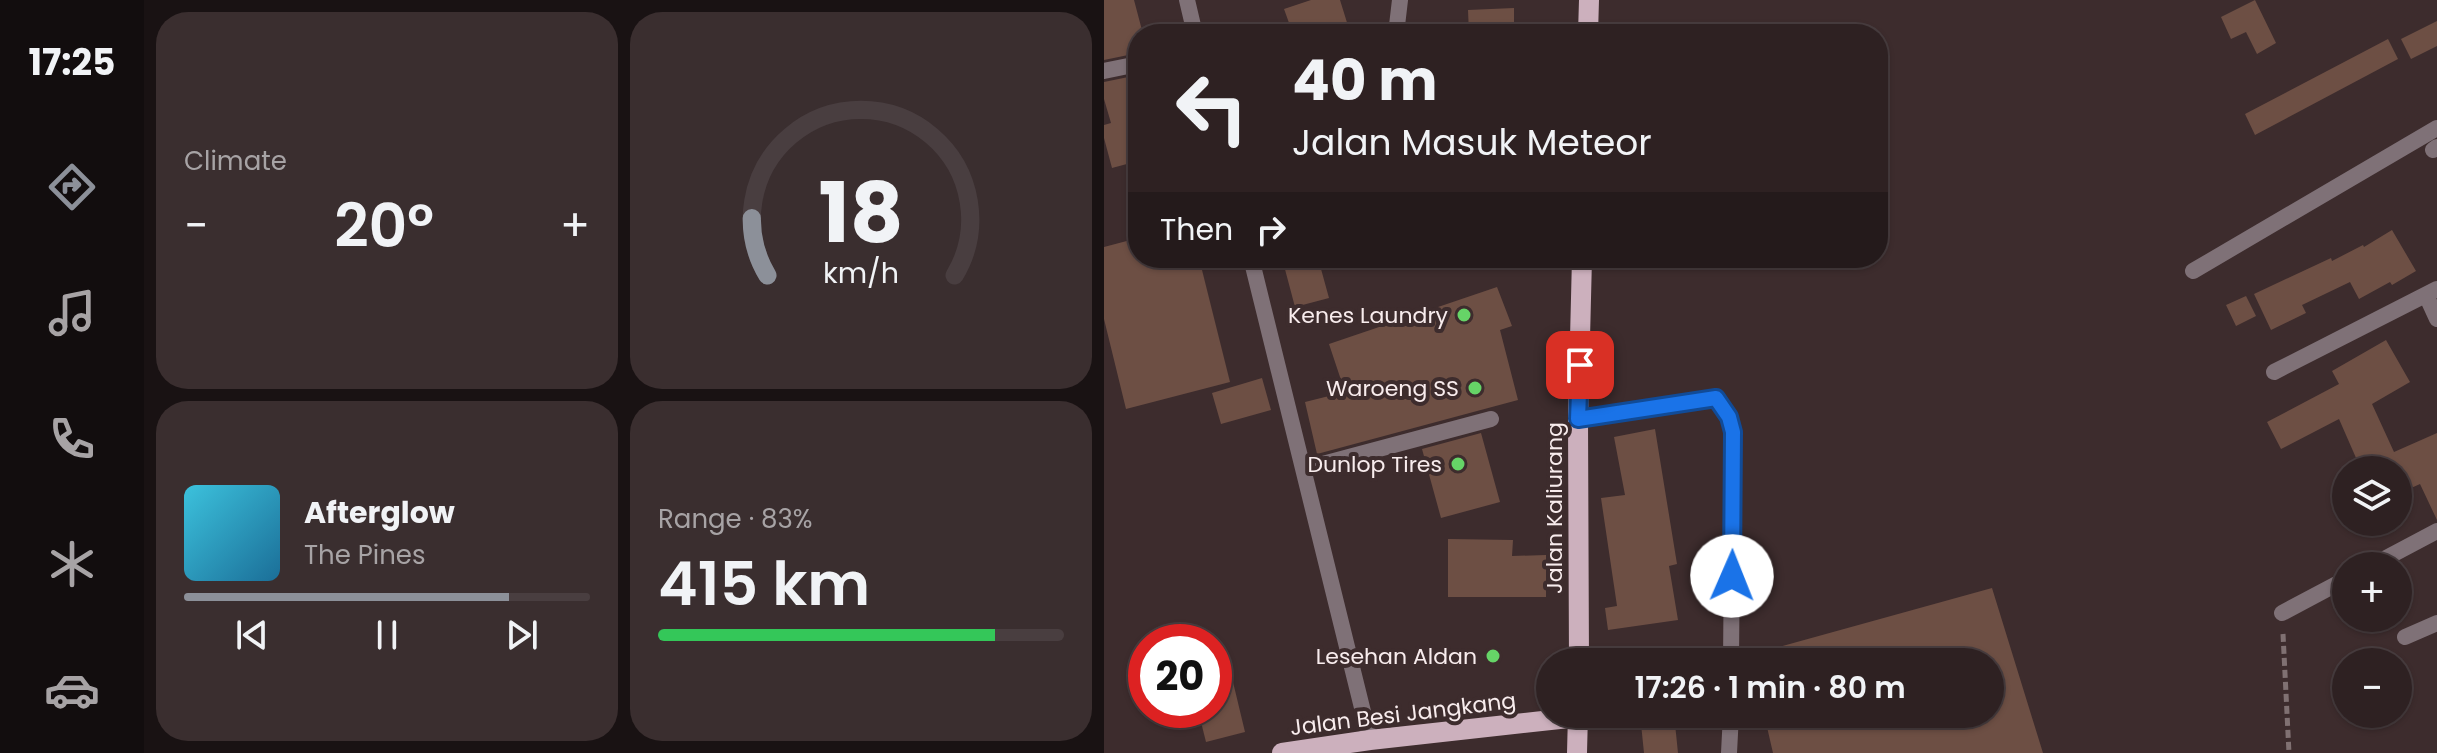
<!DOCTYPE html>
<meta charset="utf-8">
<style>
:root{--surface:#2e2122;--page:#3a2e2f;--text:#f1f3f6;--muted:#a7a3a5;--line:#493e40;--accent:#8c9099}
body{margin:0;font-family:Poppins,sans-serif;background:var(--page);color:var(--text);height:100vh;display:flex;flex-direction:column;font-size:30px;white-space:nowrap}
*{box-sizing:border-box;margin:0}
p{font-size:26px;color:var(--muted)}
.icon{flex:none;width:44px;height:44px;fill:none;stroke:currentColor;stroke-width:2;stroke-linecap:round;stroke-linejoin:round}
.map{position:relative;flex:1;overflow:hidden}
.drawer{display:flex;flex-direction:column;gap:12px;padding:12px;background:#191213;width:960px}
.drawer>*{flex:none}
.hud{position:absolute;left:24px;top:24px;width:760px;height:244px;border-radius:32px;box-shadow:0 2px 6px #0004,0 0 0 2px var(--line);background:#2e2122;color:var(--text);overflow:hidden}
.fabs{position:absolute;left:1228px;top:456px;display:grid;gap:16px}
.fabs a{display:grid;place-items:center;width:80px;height:80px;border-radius:50%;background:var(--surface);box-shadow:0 2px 6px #0004,0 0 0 2px var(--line);font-size:40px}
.speed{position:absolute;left:24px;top:624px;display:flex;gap:16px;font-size:40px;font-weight:700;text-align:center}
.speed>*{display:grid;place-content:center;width:104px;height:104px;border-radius:50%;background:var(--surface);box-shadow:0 2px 6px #0004,0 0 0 2px var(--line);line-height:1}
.speed .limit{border:12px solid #d22;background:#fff;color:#111}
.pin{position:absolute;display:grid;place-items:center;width:68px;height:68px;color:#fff;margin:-34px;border-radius:16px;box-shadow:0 4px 12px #0006}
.me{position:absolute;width:88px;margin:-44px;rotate:1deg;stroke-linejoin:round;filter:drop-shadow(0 0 6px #0008)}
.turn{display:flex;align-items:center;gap:28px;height:168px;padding:0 32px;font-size:36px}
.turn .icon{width:104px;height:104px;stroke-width:2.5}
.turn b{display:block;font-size:56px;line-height:68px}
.then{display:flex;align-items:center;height:76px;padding:0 32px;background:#0003;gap:16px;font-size:30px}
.big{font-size:60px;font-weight:600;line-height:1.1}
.drawer .card{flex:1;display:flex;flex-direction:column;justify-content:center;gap:12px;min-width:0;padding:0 28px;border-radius:32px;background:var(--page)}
.drawer .dial{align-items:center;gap:0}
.dial svg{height:208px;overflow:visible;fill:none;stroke:var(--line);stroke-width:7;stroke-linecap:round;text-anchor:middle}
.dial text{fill:var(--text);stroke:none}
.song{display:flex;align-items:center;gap:24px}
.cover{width:96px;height:96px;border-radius:12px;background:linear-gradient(135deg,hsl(190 70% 55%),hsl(200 70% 35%))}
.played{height:8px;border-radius:4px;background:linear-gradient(90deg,var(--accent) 80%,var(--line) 80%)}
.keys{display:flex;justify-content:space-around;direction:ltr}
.heat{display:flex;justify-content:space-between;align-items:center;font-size:44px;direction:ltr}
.charge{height:12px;border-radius:6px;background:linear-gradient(90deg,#34c759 83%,var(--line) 0)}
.drawer .tiles{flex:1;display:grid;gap:12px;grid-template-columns:repeat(2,1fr)}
.trip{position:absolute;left:432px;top:648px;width:468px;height:80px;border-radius:40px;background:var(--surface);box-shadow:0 2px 6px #0004,0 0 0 2px var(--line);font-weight:600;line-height:80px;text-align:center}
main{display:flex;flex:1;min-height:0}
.menu{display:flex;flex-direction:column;width:144px;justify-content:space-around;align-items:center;background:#120d0e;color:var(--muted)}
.menu .icon{width:56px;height:56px}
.menu .active{color:var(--accent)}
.menu b{font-size:36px;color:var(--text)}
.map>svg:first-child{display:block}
.building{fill:#6d4f44}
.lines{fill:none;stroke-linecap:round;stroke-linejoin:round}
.path{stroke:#807172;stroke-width:5;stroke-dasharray:8 4;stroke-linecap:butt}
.lane{stroke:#7f7177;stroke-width:16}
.street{stroke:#7f7177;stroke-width:16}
.primary{stroke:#ccb0bd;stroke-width:20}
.route-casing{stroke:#114b97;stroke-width:20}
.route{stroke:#1a73e8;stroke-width:14}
.poi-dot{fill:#66d467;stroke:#3d2c2d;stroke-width:3}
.labels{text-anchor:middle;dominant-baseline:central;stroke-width:8;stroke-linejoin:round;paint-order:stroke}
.poi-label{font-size:22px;fill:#f8eced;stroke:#3d2c2d;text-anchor:end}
.street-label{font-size:22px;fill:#f8eced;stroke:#3d2c2d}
</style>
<main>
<nav class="menu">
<b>17:25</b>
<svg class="icon active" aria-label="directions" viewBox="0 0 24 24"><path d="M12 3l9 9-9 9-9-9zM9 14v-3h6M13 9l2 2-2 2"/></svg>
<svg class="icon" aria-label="music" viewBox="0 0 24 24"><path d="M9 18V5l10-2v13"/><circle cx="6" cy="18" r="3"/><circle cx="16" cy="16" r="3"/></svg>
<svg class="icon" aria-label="phone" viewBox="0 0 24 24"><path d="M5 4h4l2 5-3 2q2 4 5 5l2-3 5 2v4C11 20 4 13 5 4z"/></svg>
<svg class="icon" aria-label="climate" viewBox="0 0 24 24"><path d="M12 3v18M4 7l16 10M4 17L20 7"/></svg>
<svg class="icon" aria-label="car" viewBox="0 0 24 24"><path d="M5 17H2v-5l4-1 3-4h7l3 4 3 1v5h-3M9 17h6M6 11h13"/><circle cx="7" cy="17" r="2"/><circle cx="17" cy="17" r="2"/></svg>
</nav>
<section class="drawer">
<div class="tiles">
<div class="card"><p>Climate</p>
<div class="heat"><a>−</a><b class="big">20°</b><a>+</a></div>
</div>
<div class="card dial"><svg viewBox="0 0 100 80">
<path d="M14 69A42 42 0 1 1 86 69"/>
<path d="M14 69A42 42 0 0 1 8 47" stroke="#8c9099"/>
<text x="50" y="56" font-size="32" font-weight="700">18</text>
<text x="50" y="72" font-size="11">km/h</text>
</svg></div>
<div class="card">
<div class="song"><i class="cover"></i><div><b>Afterglow</b><p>The Pines</p></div></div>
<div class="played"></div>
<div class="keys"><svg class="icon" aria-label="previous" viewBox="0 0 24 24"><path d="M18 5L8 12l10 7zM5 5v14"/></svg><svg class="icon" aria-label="pause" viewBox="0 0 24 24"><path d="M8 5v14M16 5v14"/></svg><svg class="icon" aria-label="next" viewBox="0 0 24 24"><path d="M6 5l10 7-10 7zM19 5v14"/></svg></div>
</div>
<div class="card"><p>Range · 83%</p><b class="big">415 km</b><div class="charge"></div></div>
</div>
</section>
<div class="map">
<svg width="1333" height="753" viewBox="0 0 1333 753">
<rect width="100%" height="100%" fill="#3d2c2d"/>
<path class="building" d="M0,0H30L39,34H34V53L0,60Z
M207,0H236L245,29L229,34H189L180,9Z
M1151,0L1172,43L1153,54L1142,32L1127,39L1117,17Z
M410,8V34H365L364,10Z
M1333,21V46L1307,59L1297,39Z
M1284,39L1294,59L1151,135L1141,114Z
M34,75V161L8,168L0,138V125L7,123L0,99V82Z
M1288,230L1312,271L1288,285L1286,282L1255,299L1246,282L1198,305L1202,313L1167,330L1150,294L1227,258L1228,261L1259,245L1260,247Z
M34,238V258H95L126,382L22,409L0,319V247Z
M178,258H214L225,298L191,307Z
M393,287L408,326L396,330L414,400L213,454L201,402L241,392L225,344Z
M1142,296L1152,316L1132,326L1122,305Z
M1282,340L1306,382L1268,404L1290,452L1333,433V520L1316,484L1294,494V470H1248L1256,467L1235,419L1177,449L1163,422L1235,384L1228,371Z
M158,378L167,410L117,424L108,393Z
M551,429L573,564L565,566L574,620L504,630L501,608L513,606L497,498L521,495L510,437Z
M377,433L396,502L337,518L318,449Z
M344,539L409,540L408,556L442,555V597H344Z
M888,588L939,753H669L660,714H886V662H647L646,655Z
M129,682L141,732L102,742L94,710H110V687Z
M536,714H570L574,753H540Z"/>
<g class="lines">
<path class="path" d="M1179,634L1185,753"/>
<path class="lane" d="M474,419L612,398L625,417L629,432L627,662
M625,753L627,714"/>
<path class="street" d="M83,0L91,34
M292,34L296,0
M0,71L34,64
M1329,150L1333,147
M147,258L266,740
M1089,271L1333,128
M1322,295L1333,319
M1170,372L1333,289
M200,469L387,419
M1267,566L1333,531
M1178,613L1242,579
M1301,637L1333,623"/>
<path class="primary" d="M484,34L485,0
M475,662L474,419L478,258
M178,753L266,740L474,717
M473,753L474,714"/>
</g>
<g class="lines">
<g class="route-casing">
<path id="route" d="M476,365L474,419L612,398L625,417L629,432L628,576"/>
</g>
<use href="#route" class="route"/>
</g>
<g class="poi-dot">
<circle cx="360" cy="315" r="8"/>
<circle cx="371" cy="388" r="8"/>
<circle cx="354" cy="464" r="8"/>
<circle cx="389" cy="656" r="8"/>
</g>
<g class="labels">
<g class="poi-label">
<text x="344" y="315">Kenes Laundry</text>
<text x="355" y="388">Waroeng SS</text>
<text x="338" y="464">Dunlop Tires</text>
<text x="373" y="656">Lesehan Aldan</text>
</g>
<g class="street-label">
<text transform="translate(450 508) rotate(-90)">Jalan Kaliurang</text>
<text transform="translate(299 714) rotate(-7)">Jalan Besi Jangkang</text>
</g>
</g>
</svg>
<div class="fabs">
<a><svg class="icon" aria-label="layers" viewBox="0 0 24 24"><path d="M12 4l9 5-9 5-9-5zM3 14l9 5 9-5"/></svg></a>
<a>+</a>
<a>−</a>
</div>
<div class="speed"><div class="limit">20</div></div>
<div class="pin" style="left:476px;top:365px;background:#d93025"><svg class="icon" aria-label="arrive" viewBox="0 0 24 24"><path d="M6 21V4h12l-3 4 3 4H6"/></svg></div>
<svg class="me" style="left:628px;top:576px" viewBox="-20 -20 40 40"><circle r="19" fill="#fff"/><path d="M0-13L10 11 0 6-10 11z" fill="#1a73e8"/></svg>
<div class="trip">17:26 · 1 min · 80 m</div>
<div class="hud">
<div class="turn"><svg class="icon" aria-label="left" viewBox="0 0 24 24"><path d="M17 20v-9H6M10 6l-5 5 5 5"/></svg><div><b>40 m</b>Jalan Masuk Meteor</div></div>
<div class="then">Then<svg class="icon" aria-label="right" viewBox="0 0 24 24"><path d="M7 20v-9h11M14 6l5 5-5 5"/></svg></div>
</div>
</div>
</main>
